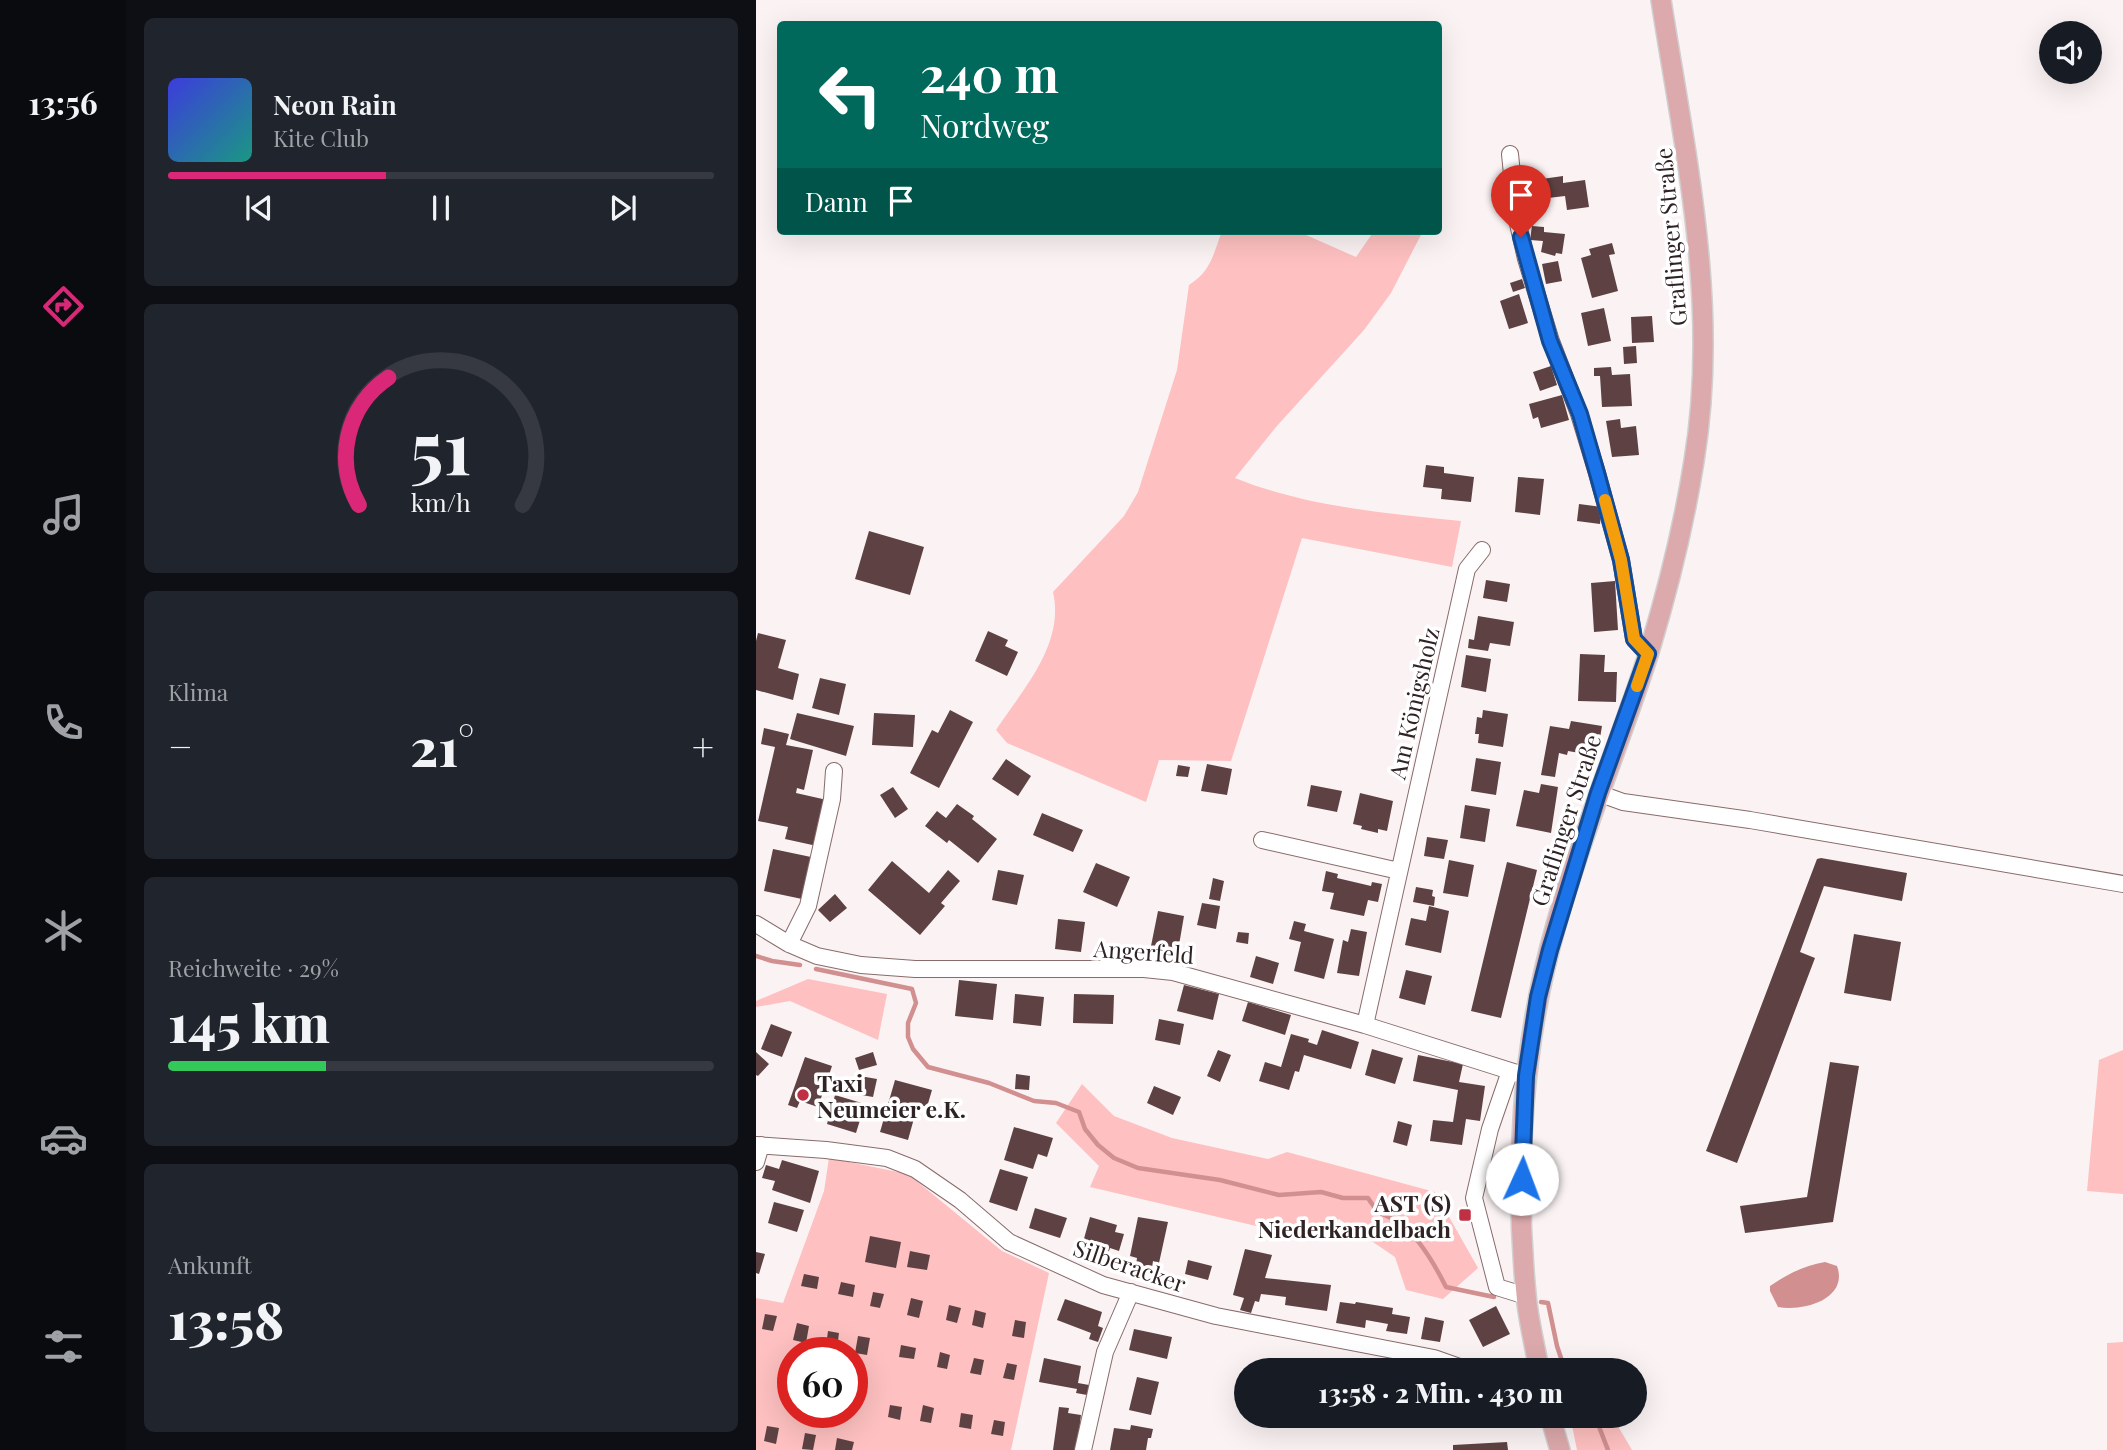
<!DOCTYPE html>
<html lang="de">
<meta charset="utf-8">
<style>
:root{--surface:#171b24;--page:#20242c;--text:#f1f3f6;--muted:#9ea1a6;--line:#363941;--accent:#db2777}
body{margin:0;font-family:"Playfair Display",serif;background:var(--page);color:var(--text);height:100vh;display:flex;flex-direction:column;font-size:26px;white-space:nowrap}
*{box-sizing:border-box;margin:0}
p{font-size:23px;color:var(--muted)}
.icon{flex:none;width:38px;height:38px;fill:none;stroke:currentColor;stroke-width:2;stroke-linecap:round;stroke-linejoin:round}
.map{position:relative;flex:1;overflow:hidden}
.drawer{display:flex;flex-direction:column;gap:18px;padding:18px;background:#0d0f14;width:630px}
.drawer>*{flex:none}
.banner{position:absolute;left:21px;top:21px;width:665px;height:214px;border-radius:7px;box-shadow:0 7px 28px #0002;background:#00695c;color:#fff;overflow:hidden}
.controls{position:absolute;left:1283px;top:21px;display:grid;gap:14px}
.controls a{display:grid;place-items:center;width:63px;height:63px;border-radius:50%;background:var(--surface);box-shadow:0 7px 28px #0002;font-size:35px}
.speed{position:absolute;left:21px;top:1337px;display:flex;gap:14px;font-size:35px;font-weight:700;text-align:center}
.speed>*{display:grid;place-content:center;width:91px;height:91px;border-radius:50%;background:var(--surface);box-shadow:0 7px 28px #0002;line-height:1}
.speed .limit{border:10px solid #d22;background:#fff;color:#111}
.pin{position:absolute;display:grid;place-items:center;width:60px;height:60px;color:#fff;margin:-72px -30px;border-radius:50% 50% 50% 0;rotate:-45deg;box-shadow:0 0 7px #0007}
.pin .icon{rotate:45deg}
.me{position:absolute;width:77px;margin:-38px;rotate:2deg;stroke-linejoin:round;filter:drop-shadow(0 0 5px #0008)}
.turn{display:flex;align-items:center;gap:24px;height:147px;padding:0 28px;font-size:32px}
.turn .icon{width:91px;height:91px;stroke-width:2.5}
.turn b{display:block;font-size:49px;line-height:60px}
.then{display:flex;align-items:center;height:66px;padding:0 28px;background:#0003;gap:14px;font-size:26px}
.big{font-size:52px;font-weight:800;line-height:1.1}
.drawer .card{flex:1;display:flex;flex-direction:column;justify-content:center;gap:10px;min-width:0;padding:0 24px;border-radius:10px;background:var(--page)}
.drawer .dial{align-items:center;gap:0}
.dial svg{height:182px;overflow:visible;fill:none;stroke:var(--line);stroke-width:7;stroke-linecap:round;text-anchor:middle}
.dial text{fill:var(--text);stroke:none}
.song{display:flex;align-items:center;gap:21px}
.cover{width:84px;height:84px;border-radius:10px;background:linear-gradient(135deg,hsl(240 70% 55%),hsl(170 70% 35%))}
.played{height:7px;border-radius:4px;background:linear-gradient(90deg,var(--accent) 40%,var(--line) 40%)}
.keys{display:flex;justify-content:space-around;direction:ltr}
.heat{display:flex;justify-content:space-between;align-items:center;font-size:38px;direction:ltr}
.charge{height:10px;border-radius:5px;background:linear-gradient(90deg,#34c759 29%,var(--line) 0)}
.trip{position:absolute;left:478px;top:1358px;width:413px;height:70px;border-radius:35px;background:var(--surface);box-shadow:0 7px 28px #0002;font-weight:800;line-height:70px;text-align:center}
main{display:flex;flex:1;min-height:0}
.menu{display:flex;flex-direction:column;width:126px;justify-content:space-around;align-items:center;background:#090b0e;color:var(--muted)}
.menu .icon{width:49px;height:49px}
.menu .active{color:var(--accent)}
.menu b{font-size:32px;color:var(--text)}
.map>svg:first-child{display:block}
.green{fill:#fec0c0;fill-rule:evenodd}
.water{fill:#d18f90}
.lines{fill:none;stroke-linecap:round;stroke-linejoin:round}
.stream{stroke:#d18f90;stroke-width:4.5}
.building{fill:#5e4243}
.minor-casing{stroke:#896b6b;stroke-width:18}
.major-casing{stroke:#d1cfcf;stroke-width:22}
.minor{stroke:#fff;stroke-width:16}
.major{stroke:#dca9ac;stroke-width:19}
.route-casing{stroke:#114b97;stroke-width:18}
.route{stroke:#1a73e8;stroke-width:12}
.slow{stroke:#f59e0b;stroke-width:12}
.poi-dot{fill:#c03045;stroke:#fff;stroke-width:2.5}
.labels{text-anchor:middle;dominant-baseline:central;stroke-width:7;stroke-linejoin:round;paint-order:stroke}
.street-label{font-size:23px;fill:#302323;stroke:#fff}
.poi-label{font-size:23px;font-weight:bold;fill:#302323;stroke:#fff;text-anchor:start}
</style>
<main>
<nav class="menu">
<b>13:56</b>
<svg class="icon active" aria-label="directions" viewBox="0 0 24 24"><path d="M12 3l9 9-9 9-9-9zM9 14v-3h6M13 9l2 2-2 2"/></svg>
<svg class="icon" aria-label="music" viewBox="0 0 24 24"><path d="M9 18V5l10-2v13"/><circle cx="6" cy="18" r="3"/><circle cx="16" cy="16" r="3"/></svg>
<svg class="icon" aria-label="phone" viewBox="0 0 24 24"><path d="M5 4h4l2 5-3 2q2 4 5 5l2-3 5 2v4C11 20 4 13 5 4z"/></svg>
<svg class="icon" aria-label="climate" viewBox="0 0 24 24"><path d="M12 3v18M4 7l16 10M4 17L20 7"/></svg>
<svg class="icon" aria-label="car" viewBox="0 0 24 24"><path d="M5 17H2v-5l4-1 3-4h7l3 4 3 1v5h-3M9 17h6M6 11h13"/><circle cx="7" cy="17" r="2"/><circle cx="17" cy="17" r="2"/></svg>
<svg class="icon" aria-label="filters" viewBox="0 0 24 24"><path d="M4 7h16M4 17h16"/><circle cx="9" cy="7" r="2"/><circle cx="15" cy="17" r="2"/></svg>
</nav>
<section class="drawer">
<div class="card">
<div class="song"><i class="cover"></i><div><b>Neon Rain</b><p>Kite Club</p></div></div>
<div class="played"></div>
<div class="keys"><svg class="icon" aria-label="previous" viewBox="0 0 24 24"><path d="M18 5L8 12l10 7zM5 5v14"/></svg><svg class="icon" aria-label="pause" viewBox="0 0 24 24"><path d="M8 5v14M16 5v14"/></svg><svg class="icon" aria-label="next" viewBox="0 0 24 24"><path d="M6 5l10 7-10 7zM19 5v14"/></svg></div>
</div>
<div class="card dial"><svg viewBox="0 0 100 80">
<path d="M14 69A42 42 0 1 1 86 69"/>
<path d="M14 69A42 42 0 0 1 27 13" stroke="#db2777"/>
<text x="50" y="56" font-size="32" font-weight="700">51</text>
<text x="50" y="72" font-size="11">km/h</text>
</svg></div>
<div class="card"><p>Klima</p>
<div class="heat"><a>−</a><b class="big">21°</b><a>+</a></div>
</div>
<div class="card"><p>Reichweite · 29%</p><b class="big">145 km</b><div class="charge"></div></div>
<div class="card"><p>Ankunft</p><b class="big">13:58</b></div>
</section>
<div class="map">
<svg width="1367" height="1450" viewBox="0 0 1367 1450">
<rect width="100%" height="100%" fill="#fbf3f3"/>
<path class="green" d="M466,231H541L600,257L618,231H667L635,293L608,330L520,427L479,478C551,507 629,513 705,521L696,567L546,538L475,761L403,760L390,802L251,743L240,730C267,689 309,644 297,592L368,516L382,492L421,370L433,285C455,271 457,255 466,231Z
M52,979L131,994L122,1040L34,1001L0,1007V1001Z
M1367,1050V1194L1331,1191L1343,1060Z
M326,1084L358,1116L416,1138L512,1159L531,1152L679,1192L722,1268L687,1299L650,1290L639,1257L583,1219L549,1235L513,1229L334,1187L343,1166L300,1123Z
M73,1158L152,1174L246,1251L293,1273L255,1450H0V1298L27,1303L68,1191ZM37,1353H96V1412H37Z
M1367,1342V1450H1351V1343Z
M814,1416H856L876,1450H821Z"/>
<path class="water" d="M1069,1262L1081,1266C1093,1299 1047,1312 1022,1307L1014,1291V1286C1031,1274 1048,1266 1069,1262Z"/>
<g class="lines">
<path class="stream" d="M0,956L16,961L44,965
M60,969L156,989L160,1003L152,1023V1037L157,1049L172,1067L233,1083L278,1101L300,1103L323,1112L329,1129L342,1145L358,1158L382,1168L464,1180L523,1195L565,1192L587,1198H612C626,1220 627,1211 645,1224C663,1238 680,1267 690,1287L738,1297
M785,1302L792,1303L801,1346L809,1370
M835,1416L842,1424L852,1450"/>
</g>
<path class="building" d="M807,176V183L829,180L833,207L811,210L809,196L775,200L772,181Z
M776,226L788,227V232L809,234L806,254L800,253L799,256L785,252L787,241L774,240Z
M856,243L859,254L853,255L862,291L836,298L825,258L835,255L833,249Z
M802,261L806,281L790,284L786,264Z
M766,279L769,288L757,292L754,283Z
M763,294L772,323L753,329L744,301Z
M848,308L855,341L832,346L825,313Z
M896,316L898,342L876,343L875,317Z
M880,346L881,363L868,364L867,347Z
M795,366L801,385L784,391L777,372Z
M855,367L856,375L874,374L876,406L846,407L844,376H838V368Z
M806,395L813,420L785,428L782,417L777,419L773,404Z
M864,419L865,428L880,426L883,455L856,457L850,421Z
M670,465L688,467V473L718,477L715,502L685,499L686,489L667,487Z
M762,477L788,479L784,515L759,512Z
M823,504L846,507L844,524L821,521Z
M113,531L168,547L154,595L99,579Z
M730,580L754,584L751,602L727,598Z
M859,581L862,630L838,632L835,583Z
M722,616L758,622L754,646L734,643L732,651L712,648L713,639L718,640Z
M232,631L252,640L249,646L262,652L251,676L219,661Z
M2,633L30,640L22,668L43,674L37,700L0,690V641Z
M824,654L849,655L848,672H861L860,702L822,701Z
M710,655L735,659L730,692L705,687Z
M64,678L90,684L83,715L56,708Z
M194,710L217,722L183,788L154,773L176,730L182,733Z
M727,710L752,714L747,747L722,743L723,734H719L721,717L726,718Z
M41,713L98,726L90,756L34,739Z
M118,713L159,715L157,747L116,745Z
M815,721L846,726L841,756L812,751L811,755L803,753L799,777L785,775L794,726L813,729Z
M8,728L33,734L30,745L57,750L48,790L41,788L40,793L71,800L61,846L29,839L32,827L2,821L19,747L5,744Z
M720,758L745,762L740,795L715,791Z
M250,759L275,776L262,796L236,779Z
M451,764L476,769L471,795L445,791Z
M422,765L434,767L432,777L420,776Z
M785,784L802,787L795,833L760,826L768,790L783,793Z
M555,785L586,791L581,812L551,806Z
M137,787L152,809L139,818L124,795Z
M604,793L637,801L631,831L622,829V833L605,829L606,826L597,824Z
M201,804L218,816L216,819L241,839L222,863L193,840L191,843L169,826L181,811L190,818Z
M709,805L734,809L729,842L704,838Z
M286,813L327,830L317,852L277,835Z
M671,837L692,840L688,859L668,856Z
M17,849L55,857L46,899L8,891Z
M1065,858L1151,873L1146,901L1068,886L1044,952L1059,958L981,1163L950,1151L1061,859Z
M693,860L718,865L712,897L687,893Z
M136,861L173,893L192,870L204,881L185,903L189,906L164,935L112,890Z
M751,862L781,870L745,1018L715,1011Z
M340,863L374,877L361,907L327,892Z
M242,870L268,875L261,905L236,900Z
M570,871L582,874L581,878L615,886L616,882L626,884L622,902L612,900L608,916L574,909L578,893L566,891Z
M457,878L468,881L464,901L453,899Z
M660,887L677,890L676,896L679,897L678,906L657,902Z
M79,894L91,908L74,922L62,910Z
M446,903L464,906L460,929L441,925Z
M673,906L693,911L685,953L649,945L655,918L670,921Z
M402,911L428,916L422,951L395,946Z
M302,919L329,922L325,952L299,949Z
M538,921L550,924L548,931L578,939L568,979L538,971L545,942L533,939Z
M595,929L611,932L603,976L581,973L587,940L592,942Z
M482,932L493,933L492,944L480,942Z
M1098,934L1145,942L1135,1001L1088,993Z
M500,956L523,963L517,984L494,977Z
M650,970L676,976L669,1005L643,998Z
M203,980L241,984L237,1020L199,1016Z
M428,985L463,994L457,1020L421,1011Z
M259,994L288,997L285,1026L257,1023Z
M318,994L358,995L357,1024L317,1023Z
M492,1002L535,1015L529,1035L486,1021Z
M403,1019L428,1024L424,1045L399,1040Z
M15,1024L36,1032L26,1057L5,1049Z
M566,1030L603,1042L595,1069L548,1055L543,1072L539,1071L533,1090L503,1081L509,1062L525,1067L535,1034L553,1039L552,1042L561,1045Z
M616,1049L647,1058L639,1084L609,1075Z
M462,1050L475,1055L464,1082L451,1076Z
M0,1052L13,1064L2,1076L0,1075Z
M117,1052L121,1065L103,1070L99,1058Z
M662,1055L707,1064L703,1082L729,1086L724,1121L710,1119L706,1145L674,1141L677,1120L697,1122L702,1090L657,1081Z
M49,1057L76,1066L62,1107L44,1101L41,1108L32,1105Z
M1074,1062L1103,1066L1077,1222L989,1233L984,1206L1051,1197Z
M260,1074L274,1076L273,1090L259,1089Z
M104,1076L121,1079L117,1097L100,1094Z
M139,1080L176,1090L171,1107L162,1104L152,1140L124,1132Z
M398,1086L425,1097L417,1115L391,1103Z
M79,1095L109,1104L100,1133L71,1124Z
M642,1121L656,1125L651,1146L637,1142Z
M258,1127L297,1138L291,1157L282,1154L277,1169L248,1160Z
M26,1160L63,1171L54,1203L16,1190L19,1181L6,1178L10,1165L23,1169Z
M244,1169L272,1177L261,1211L233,1202Z
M18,1202L48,1210L41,1232L12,1223Z
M279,1208L311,1218L304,1238L273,1228Z
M334,1217L361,1225L359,1232L368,1234L363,1251L354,1248L350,1260L324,1253Z
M382,1217L412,1222L403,1263L397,1261L395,1275L379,1273L381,1258L374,1256Z
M114,1236L145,1242L140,1268L109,1262Z
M489,1249L516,1255L509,1278L575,1285L571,1311L529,1305L530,1297L505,1294L503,1302L499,1301L495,1313L484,1310L488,1298L477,1295Z
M154,1251L174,1255L171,1270L151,1267Z
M0,1252L9,1254L3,1274L0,1273Z
M432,1260L456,1266L452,1280L429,1274Z
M48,1274L63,1277L61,1289L45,1286Z
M85,1282L99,1285L97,1297L82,1294Z
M117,1292L128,1294L124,1308L114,1306Z
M155,1298L167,1301L163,1318L151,1315Z
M309,1299L346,1312L342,1326L347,1328L342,1342L333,1339L335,1333L301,1320Z
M584,1302L599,1304L600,1302L637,1308L636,1314L654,1317L651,1334L630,1331L632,1324L610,1320L609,1328L580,1323Z
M193,1305L205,1308L201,1323L190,1320Z
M740,1306L754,1334L727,1347L713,1320Z
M219,1310L230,1313L227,1328L216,1325Z
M9,1314L21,1316L17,1331L6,1329Z
M669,1317L688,1321L684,1342L665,1339Z
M259,1320L270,1322L268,1338L256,1336Z
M41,1323L53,1326L50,1343L37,1340Z
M378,1329L416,1337L411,1359L373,1350Z
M72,1331L83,1333L81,1348L70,1346Z
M102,1336L114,1338L111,1355L99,1353Z
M145,1345L160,1348L158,1359L143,1357Z
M184,1352L194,1355L191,1369L181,1367Z
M218,1358L228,1360L225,1375L214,1373Z
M288,1358L325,1366L322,1383L333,1385L331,1395L320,1393L321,1389L283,1382Z
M251,1363L261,1365L258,1380L247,1378Z
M381,1377L403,1382L395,1415L373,1410Z
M134,1405L146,1407L144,1420L132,1417Z
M167,1405L178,1408L175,1423L164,1421Z
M303,1407L313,1408L312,1413L325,1415L321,1450H297Z
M205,1413L217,1415L215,1429L203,1427Z
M238,1420L249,1422L247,1436L235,1434Z
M375,1425L397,1429L395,1438H392L390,1450H354L358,1428L374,1430Z
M11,1426L23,1428L20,1444L8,1441Z
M49,1433L60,1435L57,1450L46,1449Z
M81,1438L98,1442L96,1450H79Z
M751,1442L752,1450H697V1445Z"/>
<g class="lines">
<g class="minor-casing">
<path id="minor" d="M754,154L760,215L770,259L795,341L823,414L841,473L865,560L878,639L892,654
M842,793L867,802L994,820L1367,884
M506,840L643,871
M0,924L33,944L61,956L105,965L159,969H388L417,972L609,1025L770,1076
M33,944L52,906L76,799L78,771
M609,1025L711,569L726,550
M754,1071L734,1129L718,1198L741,1287L770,1296
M0,1145L70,1150L131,1158L159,1169L204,1200L253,1242L347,1285L460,1316L678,1358L712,1370
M0,1162L5,1145
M327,1450L349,1352L375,1292"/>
</g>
<g class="major-casing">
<path id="major" d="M783,1370C779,1345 772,1320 770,1294C758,1171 766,1043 800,925C826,832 864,744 893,652C912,589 928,525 938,461C964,305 929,153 905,0
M794,1416L804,1450"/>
</g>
<use href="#minor" class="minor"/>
<use href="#major" class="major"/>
</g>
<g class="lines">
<g class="route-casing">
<path id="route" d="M765,237L794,341L824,414L841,473L865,560L878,639L892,654L842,793L794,950L782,997L770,1076L766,1179"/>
</g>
<use href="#route" class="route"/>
<path class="slow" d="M849,500L865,560L878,639L892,654L881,686"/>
</g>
<g class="poi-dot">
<circle cx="47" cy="1095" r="7"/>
<rect x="702" y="1208" width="14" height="14" rx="3.5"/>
</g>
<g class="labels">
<g class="street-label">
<text transform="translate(914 237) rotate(-95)">Graflinger Straße</text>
<text transform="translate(657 703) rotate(-77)">Am Königsholz</text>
<text transform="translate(809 820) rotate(-72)">Graflinger Straße</text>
<text transform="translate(388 951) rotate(4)">Angerfeld</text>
<text transform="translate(374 1265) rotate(19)">Silberacker</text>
</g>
<g class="poi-label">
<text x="61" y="1082">Taxi<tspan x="61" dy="26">Neumeier e.K.</tspan></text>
<text x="695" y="1202" text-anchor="end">AST (S)<tspan x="695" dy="26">Niederkandelbach</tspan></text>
</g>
</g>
</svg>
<div class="controls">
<a><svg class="icon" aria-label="sound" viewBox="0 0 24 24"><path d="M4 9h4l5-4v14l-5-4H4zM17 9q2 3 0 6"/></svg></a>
</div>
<div class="speed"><div class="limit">60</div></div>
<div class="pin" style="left:765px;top:237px;background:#d93025"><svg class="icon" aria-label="arrive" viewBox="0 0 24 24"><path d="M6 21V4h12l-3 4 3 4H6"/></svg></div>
<svg class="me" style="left:766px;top:1179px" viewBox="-20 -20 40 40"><circle r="19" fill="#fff"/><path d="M0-13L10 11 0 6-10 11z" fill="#1a73e8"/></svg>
<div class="trip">13:58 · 2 Min. · 430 m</div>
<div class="banner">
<div class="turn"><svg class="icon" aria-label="left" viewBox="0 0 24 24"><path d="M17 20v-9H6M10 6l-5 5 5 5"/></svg><div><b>240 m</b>Nordweg</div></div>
<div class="then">Dann<svg class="icon" aria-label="arrive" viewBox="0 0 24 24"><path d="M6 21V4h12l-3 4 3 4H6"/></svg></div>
</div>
</div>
</main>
